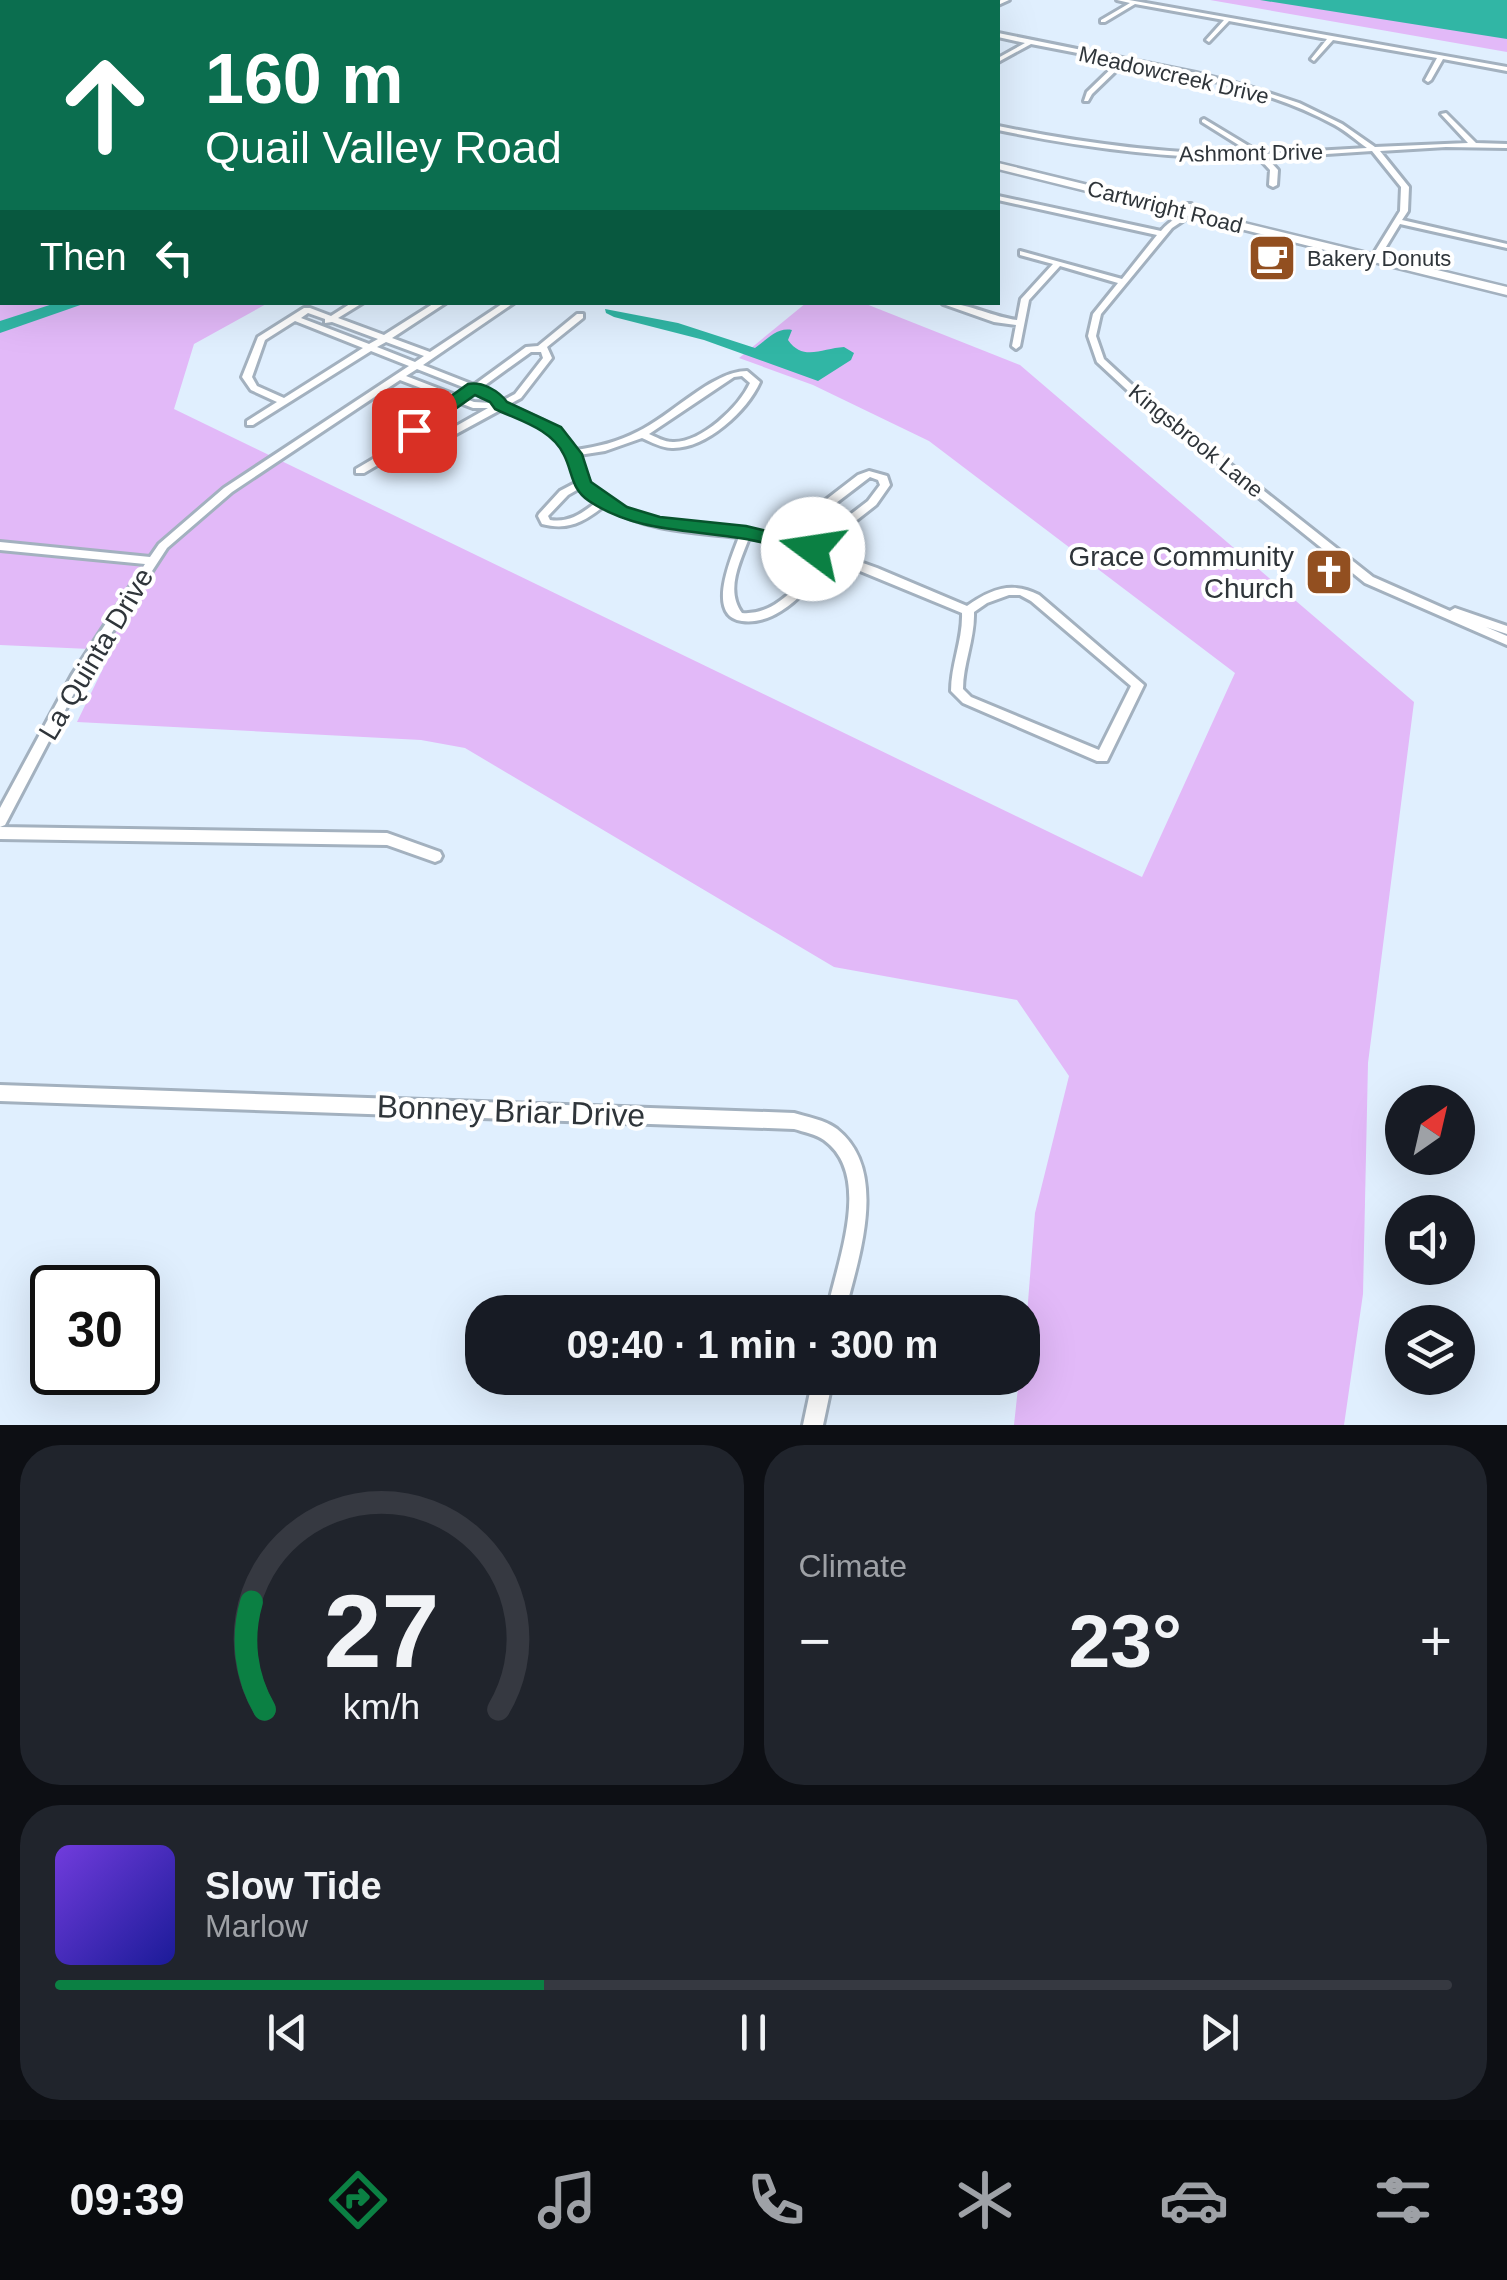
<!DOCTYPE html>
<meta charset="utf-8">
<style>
:root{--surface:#171b24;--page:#20242c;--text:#f1f3f6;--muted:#9ea1a6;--line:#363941;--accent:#0b8043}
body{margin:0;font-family:Arial,sans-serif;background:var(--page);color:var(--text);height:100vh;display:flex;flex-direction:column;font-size:38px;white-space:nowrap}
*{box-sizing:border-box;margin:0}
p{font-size:32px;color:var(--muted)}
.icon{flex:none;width:55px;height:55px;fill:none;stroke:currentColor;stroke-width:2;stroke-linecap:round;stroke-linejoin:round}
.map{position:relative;height:1425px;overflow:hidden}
.side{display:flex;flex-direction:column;gap:20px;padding:20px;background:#0d0f14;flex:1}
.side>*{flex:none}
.hud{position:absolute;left:0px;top:0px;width:1000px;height:305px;box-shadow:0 10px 40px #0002;background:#0b6e4f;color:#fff;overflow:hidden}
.needle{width:65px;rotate:34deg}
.tools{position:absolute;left:1385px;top:1085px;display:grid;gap:20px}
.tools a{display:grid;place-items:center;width:90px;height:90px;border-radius:50%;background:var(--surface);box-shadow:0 10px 40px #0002;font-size:50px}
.speed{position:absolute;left:30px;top:1265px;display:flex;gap:20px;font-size:50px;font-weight:700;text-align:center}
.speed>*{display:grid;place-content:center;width:130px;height:130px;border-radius:50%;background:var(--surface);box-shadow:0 10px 40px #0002;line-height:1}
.speed .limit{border:5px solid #111;border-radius:15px;background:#fff;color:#111}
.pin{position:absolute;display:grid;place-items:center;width:85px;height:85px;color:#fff;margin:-42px;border-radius:20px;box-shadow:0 5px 15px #0006}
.me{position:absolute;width:110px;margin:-55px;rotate:284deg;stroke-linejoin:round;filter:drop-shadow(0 0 8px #0008)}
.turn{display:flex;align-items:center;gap:35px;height:210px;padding:0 40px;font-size:45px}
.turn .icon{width:130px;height:130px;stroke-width:2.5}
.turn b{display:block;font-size:70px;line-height:85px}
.then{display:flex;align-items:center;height:95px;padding:0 40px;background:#0003;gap:20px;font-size:38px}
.big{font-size:75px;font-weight:800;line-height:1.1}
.side .card{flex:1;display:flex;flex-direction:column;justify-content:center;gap:15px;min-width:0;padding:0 35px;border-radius:40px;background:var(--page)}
.side .dial{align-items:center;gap:0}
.dial svg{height:260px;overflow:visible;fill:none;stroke:var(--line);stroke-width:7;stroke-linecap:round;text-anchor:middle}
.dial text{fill:var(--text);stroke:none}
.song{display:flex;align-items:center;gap:30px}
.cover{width:120px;height:120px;border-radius:15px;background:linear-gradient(135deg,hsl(260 70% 55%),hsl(240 70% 35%))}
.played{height:10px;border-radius:5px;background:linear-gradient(90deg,var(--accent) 35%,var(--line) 35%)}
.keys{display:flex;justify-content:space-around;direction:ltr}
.heat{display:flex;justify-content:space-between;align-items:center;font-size:55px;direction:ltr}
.side .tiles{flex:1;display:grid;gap:20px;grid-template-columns:1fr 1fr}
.card:last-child{grid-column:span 2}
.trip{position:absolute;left:465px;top:1295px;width:575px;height:100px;border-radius:40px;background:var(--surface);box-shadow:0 10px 40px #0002;font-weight:800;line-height:100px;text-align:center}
.dock{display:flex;height:160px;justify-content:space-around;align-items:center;background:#090b0e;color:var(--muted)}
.dock .icon{width:70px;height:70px}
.dock .current{color:var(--accent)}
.dock b{font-size:45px;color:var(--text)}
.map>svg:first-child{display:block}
.green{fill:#e2b9f8}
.water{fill:#31b6a5}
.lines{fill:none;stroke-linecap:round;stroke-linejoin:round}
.river{fill:#31b6a5;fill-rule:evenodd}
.street-casing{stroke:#a3b1bf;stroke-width:6}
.primary-casing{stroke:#a3b1bf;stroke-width:5}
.street{fill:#fff;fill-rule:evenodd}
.primary{fill:#fff;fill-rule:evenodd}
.route{fill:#0b8043;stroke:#07532c;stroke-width:2.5}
.labels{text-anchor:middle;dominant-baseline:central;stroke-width:8;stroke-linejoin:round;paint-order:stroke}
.far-street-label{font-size:22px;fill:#2f353a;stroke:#fff}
.far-poi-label{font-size:22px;fill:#2f353a;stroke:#fff;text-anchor:start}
.poi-label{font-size:28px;fill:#2f353a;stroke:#fff;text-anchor:end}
.street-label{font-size:28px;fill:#2f353a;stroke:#fff}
.near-street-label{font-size:32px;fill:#2f353a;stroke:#fff}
</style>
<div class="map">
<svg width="1507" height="1425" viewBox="0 0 1507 1425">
<rect width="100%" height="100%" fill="#e0effe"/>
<path class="green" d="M1210,0H1507V52Z
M10,302L268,303L194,344L174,409L1142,877L1235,673L929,441L813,385L739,358L806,303L861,302L1020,365L1414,702L1368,1063L1363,1294L1344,1425H1014L1019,1378H1022L1035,1213L1069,1076L1017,1000L834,967L465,748L421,740L77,722L112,650L0,645V305Z"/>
<path class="water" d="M1260,0H1507V39Z
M605,309L678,323L755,348C767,340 776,327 792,330L788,340C803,362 823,348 844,347L854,353L851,360L818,381L704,340L614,317L606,313Z"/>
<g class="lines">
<path class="river" d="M59,302H89L0,333V321Z"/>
<g class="street-casing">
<path id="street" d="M381,0H390L384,2H377Z
M1001,0H1009L998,5L996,2Z
M1117,0H1129L1507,67V71L1443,59L1431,80L1428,82L1425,80L1437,58L1333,40L1314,61L1311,59L1327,39L1229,21L1209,42L1206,40L1224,20L1135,4L1105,22H1101V20L1130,3Z
M0,22L2,23V27L0,26Z
M998,33L1196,73L1250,87L1299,103L1342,124L1375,147L1468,143L1441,114L1446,113L1476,143L1507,144V148L1446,147L1380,151L1409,187L1408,211L1402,220L1507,244V248L1400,224L1378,260H1372L1371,258L1400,211L1401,187L1372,151L1267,158L1278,170L1277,185L1273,187L1269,185L1270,170L1259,158C1170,159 1084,148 998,130V126C1082,143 1167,155 1253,154L1202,122V120L1204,119L1262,154L1367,148C1356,140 1346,131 1335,125C1270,90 1196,76 1125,62L1092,94L1088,101H1084L1087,92L1119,61L1031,44L998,62V58L1025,43L998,37Z
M0,53L2,54V58L0,57Z
M0,114H2V118H0Z
M998,196L1161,231C1171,219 1178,220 1185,204H1191L1187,218L1172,228L1101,314L1096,336L1104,359L1144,396L1373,577L1450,611L1455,608L1507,626V634L1486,627L1507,636V645L1365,583L1138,400L1097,362L1088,336L1093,314L1118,283L1060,266L1029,300L1020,346L1016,349L1012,346L1016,325L994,322L943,304C960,300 993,317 1017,320L1021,299L1053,264L1020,255V251L1122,279L1157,235L998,200Z
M0,210H2V214H0Z
M0,265H2V270H0Z
M353,302H364L338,318L384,335L436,302H447L392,338L430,352L505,302H515L423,365L474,385L526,347L538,346L577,314H583V318L547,347L552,358L521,398L508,405C537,419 558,422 576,450C597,447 618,442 637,432C670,417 712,371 747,371L760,382C747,411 706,449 672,448C662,448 651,442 642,438L605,451L579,455C583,465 585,476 591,485C619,525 699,525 742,530L746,529L779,536L858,475L869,471L887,476L890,485L876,505L821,548L877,568L967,606C991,589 1012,581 1039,595L1144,685L1107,761H1097L963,703L951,691C951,664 963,640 962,613L831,559C816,578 801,599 781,611C770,618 756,623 742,621C705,616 732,556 739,537C693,532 645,531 604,506C584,522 568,531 542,524L538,516L539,514L560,491L579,481C574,470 572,459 566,449C552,425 524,420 502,409L434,446L422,449L413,444L364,473H356V469L407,439L404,436L406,434L452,400L400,380L232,492L167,548L81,680L5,825L0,827V808L72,675L145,564L0,550V542L150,557L159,544L224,488L409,366L371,351L253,425H247V421L277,402L251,390L242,377L258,337L304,308H310L331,316ZM308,313L325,319V323L332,322L378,339L369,344L301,318ZM295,321L363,348L284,398L257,386L252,377L265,340ZM386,342L424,356L415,362L377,347ZM531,352H541L543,358L515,394L502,401L481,388ZM417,369L468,389L458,396L406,376ZM742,376L750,383C739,407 701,443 673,442C664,442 656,437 649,434L734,377ZM475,392L492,403L474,402L466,399ZM460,403L473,408H488L428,442L424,443L415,436ZM870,477L878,480L880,485L868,501L811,545L789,539ZM582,487L597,502C582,513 570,523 550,520L548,516L568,495ZM749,538L775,542L821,556C802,581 777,616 742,613C725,590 740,562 749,538ZM1009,595H1020L1031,601L1131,686L1099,750L971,697L963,689C963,663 975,639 974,612L987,603Z
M0,827L387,833L440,852L442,856L440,860L435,862L387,845L0,839Z
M0,1085L794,1113C808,1117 825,1120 837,1129C890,1171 858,1259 845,1312H827C836,1264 874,1176 824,1140C816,1134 804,1132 794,1129L0,1101Z
M813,1378H833L823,1425H803Z"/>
</g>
<g class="primary-casing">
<path id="primary" d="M998,163L1507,287V295L998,169Z"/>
</g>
<use href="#street" class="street"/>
<use href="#primary" class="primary"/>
</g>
<path class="route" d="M468,384C482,381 499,391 507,402L561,427L582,454L591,482L627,507L660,517L746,526L820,544L823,549L813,555C791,550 768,543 746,539C691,529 637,533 589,501C571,489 573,473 564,455C552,429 520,421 495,409L490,402L475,395L420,434H408V427Z"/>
<defs>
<g id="cafe-square" transform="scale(2.5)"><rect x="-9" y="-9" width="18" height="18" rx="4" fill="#924f20" stroke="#fff"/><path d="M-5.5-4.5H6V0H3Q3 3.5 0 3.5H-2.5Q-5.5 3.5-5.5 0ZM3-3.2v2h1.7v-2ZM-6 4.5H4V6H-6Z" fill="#fff"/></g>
<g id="church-square" transform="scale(2.5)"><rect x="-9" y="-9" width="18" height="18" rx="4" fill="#924f20" stroke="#fff"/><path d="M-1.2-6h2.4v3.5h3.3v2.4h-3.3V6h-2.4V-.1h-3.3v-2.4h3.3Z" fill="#fff"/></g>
</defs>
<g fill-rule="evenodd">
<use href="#cafe-square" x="1272" y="258"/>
<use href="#church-square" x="1329" y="572"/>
</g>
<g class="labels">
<g class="far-street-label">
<text transform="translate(1174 75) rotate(13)">Meadowcreek Drive</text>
<text transform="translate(1251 153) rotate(-1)">Ashmont Drive</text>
<text transform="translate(1165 207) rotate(14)">Cartwright Road</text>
<text transform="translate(1196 441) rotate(39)">Kingsbrook Lane</text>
</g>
<g class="far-poi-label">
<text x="1307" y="258">Bakery Donuts</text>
</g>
<g class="poi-label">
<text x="1294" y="556">Grace Community<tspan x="1294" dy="32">Church</tspan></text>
</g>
<g class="street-label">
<text transform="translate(96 654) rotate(-59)">La Quinta Drive</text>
</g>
<g class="near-street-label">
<text transform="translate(511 1111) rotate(2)">Bonney Briar Drive</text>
</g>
</g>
</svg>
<div class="tools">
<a><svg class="needle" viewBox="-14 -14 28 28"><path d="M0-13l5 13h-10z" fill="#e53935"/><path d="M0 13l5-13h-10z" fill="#9ea1a6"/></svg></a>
<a><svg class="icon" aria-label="sound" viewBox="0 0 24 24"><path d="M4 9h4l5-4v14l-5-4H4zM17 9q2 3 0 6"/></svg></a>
<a><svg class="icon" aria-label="layers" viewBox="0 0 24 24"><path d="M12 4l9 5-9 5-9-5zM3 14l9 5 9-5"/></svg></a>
</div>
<div class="speed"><div class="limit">30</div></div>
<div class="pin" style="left:414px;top:430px;background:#d93025"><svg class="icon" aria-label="arrive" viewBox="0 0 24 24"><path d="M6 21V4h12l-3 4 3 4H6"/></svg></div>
<svg class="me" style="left:813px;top:549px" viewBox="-20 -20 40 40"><circle r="19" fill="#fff"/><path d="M0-13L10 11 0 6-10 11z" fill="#0b8043"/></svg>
<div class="trip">09:40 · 1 min · 300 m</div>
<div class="hud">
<div class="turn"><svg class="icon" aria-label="ahead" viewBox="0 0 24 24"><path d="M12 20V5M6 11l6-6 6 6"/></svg><div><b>160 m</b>Quail Valley Road</div></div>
<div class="then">Then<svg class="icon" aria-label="left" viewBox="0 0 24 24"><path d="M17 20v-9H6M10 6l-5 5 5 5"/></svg></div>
</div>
</div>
<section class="side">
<div class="tiles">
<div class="card dial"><svg viewBox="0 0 100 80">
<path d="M14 69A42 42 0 1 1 86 69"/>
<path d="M14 69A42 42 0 0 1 10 36" stroke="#0b8043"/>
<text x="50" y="56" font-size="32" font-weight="700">27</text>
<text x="50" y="72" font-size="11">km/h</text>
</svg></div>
<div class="card"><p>Climate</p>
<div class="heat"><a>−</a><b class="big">23°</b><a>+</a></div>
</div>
<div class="card">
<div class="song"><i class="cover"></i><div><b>Slow Tide</b><p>Marlow</p></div></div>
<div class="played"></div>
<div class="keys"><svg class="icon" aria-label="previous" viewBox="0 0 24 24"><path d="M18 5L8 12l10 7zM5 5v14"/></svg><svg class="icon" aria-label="pause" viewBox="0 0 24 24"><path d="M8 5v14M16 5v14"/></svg><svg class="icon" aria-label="next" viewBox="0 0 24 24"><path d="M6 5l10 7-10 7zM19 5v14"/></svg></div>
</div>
</div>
</section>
<nav class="dock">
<b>09:39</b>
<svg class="icon current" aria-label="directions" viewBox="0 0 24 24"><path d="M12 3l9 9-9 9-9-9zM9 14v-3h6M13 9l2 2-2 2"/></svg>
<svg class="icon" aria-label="music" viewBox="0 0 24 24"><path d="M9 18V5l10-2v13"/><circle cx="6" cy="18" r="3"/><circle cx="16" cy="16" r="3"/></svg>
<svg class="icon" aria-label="phone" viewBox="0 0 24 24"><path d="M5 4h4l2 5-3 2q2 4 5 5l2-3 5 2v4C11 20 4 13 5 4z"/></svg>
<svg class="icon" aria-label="climate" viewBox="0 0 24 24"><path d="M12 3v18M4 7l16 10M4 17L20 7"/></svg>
<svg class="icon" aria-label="car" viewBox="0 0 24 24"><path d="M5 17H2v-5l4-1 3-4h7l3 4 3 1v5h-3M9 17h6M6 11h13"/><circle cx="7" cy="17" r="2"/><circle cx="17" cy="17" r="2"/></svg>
<svg class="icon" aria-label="filters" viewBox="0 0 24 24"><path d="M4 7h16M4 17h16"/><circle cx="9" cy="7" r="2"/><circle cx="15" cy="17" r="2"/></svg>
</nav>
